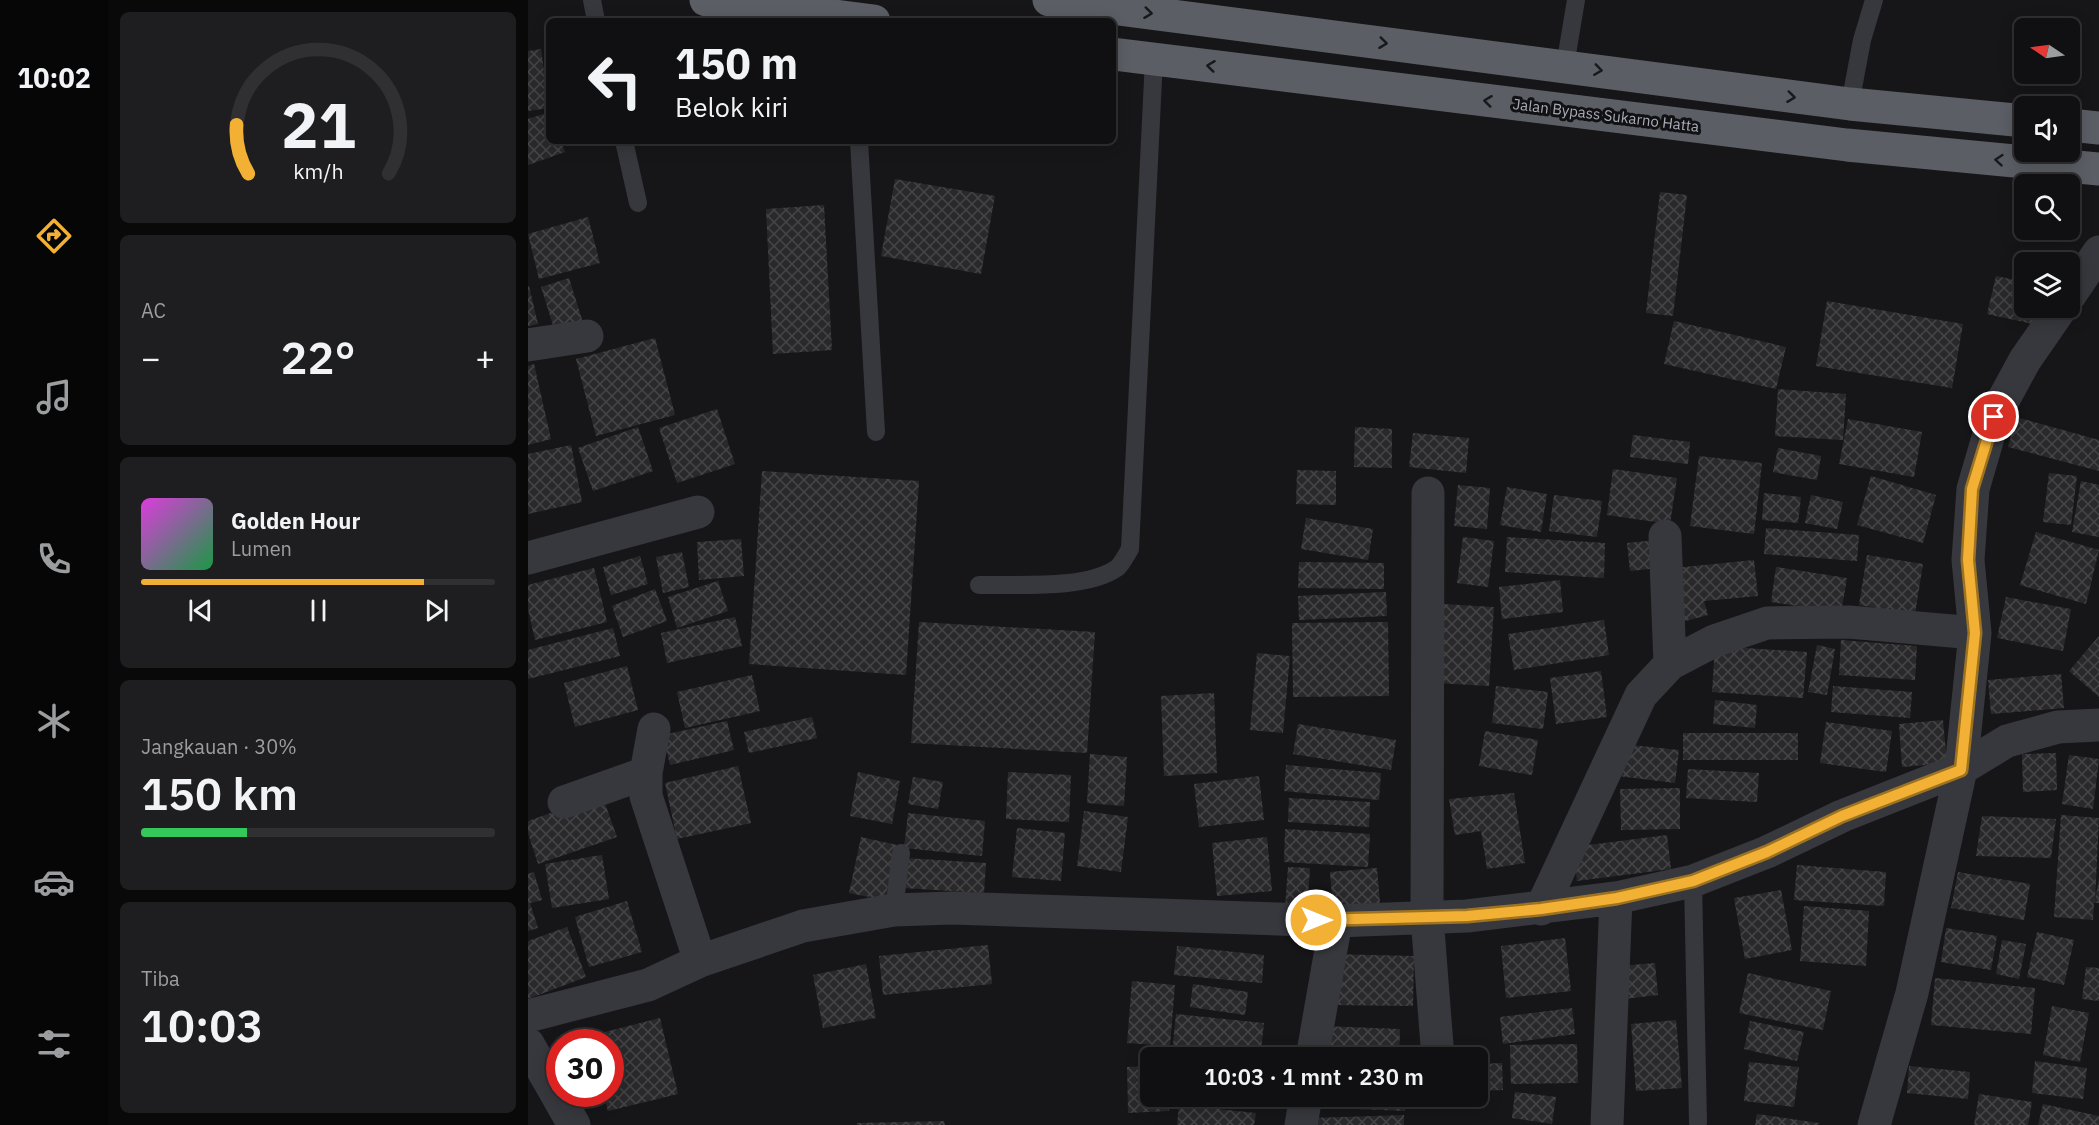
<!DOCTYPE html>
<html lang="id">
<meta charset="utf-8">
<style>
:root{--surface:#101012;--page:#1e1e20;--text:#f1f3f6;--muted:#9c9d9f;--line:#303032;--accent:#f2b134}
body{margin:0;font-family:"IBM Plex Sans",sans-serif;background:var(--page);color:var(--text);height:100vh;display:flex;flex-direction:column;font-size:22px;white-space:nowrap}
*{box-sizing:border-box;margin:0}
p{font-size:20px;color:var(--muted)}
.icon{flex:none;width:33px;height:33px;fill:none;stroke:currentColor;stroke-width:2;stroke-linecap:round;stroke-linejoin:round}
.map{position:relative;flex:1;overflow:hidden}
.drawer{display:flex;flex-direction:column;gap:12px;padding:12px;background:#09090a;width:420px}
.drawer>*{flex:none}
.banner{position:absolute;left:18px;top:18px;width:570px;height:126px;border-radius:9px;box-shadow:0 3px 15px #0003,0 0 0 2px var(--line);background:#101012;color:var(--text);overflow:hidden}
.needle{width:39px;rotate:283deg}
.controls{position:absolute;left:1486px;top:18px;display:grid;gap:12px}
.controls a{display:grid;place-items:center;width:66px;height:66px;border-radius:9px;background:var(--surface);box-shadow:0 3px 15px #0003,0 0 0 2px var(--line);font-size:30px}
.speed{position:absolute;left:18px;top:1029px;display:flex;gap:12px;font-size:30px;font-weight:700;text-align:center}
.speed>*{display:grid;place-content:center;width:78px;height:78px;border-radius:50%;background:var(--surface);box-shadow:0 3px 15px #0003,0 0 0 2px var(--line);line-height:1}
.speed .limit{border:9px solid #d22;background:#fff;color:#111}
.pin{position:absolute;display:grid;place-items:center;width:51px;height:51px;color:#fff;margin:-26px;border:3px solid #fff;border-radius:50%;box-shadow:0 2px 6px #0007}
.me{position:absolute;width:66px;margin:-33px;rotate:90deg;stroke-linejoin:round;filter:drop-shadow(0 0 4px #0008)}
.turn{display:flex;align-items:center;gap:21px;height:126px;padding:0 30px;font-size:27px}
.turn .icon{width:78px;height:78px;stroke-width:2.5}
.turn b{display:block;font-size:42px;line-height:51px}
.big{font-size:45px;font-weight:600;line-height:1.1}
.drawer .card{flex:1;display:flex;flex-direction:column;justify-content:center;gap:9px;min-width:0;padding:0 21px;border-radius:9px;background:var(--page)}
.drawer .dial{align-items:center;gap:0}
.dial svg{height:156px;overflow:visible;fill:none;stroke:var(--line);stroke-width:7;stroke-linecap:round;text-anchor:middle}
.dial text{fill:var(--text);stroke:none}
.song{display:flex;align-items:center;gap:18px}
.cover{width:72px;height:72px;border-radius:9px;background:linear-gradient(135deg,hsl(300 70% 55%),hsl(140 70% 35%))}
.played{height:6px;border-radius:3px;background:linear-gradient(90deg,var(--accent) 80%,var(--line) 80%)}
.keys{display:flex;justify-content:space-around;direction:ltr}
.heat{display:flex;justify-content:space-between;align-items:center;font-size:33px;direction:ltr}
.charge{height:9px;border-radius:4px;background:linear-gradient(90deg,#34c759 30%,var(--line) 0)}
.trip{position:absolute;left:612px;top:1047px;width:348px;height:60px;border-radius:9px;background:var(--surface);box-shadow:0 3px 15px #0003,0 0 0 2px var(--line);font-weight:600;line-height:60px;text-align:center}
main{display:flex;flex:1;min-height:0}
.menu{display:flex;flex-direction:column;width:108px;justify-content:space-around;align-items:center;background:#060607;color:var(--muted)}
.menu .icon{width:42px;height:42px}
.menu .on{color:var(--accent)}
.menu b{font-size:27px;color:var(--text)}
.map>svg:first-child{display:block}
.building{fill:url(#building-cross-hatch)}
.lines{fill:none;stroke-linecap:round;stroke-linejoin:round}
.service{stroke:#37383d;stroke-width:18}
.minor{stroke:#37383d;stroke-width:33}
.trunk{stroke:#5b5e65;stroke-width:33}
.oneway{stroke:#18191b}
.route-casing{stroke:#9d7322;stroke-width:15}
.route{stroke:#f2b134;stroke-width:10}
.labels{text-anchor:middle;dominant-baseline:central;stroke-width:6;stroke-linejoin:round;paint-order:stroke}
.street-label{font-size:15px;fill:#a8adb8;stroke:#111113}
</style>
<main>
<nav class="menu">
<b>10:02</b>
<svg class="icon on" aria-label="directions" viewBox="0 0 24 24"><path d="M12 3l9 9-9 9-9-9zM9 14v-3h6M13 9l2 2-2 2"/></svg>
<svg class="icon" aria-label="music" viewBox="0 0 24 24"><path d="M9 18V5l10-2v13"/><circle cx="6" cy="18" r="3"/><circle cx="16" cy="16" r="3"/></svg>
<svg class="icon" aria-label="phone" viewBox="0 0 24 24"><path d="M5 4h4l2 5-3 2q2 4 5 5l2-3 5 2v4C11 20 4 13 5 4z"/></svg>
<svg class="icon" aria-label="climate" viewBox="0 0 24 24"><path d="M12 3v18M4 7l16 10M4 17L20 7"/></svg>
<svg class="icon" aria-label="car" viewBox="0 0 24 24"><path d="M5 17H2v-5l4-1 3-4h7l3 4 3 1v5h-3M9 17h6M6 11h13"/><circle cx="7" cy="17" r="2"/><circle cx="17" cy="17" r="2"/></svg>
<svg class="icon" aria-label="filters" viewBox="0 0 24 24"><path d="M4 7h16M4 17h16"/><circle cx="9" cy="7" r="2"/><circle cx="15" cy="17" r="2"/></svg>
</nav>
<section class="drawer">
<div class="card dial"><svg viewBox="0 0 100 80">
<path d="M14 69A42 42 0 1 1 86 69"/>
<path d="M14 69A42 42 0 0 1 8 44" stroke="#f2b134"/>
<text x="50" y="56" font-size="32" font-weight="700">21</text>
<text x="50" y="72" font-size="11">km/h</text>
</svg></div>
<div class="card"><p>AC</p>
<div class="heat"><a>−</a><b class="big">22°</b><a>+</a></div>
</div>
<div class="card">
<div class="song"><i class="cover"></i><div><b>Golden Hour</b><p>Lumen</p></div></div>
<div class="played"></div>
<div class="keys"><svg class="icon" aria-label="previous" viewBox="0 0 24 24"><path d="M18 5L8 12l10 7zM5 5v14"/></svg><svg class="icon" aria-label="pause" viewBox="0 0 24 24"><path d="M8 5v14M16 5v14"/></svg><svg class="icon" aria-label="next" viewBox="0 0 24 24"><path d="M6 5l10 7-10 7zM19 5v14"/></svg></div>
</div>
<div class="card"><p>Jangkauan · 30%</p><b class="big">150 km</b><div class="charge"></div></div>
<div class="card"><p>Tiba</p><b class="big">10:03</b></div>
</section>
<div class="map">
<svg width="1571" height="1125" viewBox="0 0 1571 1125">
<defs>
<pattern id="building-cross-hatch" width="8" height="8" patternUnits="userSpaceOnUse" patternTransform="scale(1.5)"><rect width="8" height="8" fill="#29292c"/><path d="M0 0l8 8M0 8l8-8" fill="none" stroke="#454548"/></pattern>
</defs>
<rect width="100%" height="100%" fill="#161618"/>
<path class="building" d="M13,49L21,108L0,111V51Z
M21,112V141H33L37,152L0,165V119Z
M367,179L467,196L453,274L353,256Z
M1132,192L1159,195L1145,316L1118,313Z
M296,205L304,350L245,354L238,209Z
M60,217L72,263L11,279L0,234Z
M1468,276L1497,282V308H1522L1518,327L1459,314Z
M41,278L57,329L29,338L13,287Z
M1,286L10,324L0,326V287Z
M1299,301L1435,324L1424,388L1288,366Z
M1146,321L1258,347L1248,389L1136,364Z
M127,338L147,415L68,436L48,359Z
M6,364L23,439L0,445V366Z
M1250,389L1318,394L1315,440L1247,436Z
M189,409L207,464L149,483L131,428Z
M1488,417L1571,440V471L1480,447Z
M1320,419L1394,432L1386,477L1311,464Z
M110,427L125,471L65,491L50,448Z
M827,427L864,429V468L826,467Z
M885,433L941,438L938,473L881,467Z
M1105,435L1162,442L1160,464L1102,457Z
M43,445L54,502L0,514V454Z
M1250,448L1293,456L1289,480L1245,472Z
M1171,456L1234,463L1226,534L1162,526Z
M1085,469L1149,478L1142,524L1079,515Z
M769,470L808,471V505L768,504Z
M234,471L391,481L378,675L221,664Z
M1521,473L1549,476L1543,525L1515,522Z
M1343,476L1408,495L1395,543L1329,525Z
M1553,481L1571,485V537L1544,532Z
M930,485L962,488L959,529L926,526Z
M979,487L1019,494L1013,532L972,525Z
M1236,493L1273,497L1270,523L1234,520Z
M1026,495L1074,501L1069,537L1021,531Z
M1283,495L1315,502L1309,529L1277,523Z
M778,518L845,529L840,560L773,549Z
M1238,528L1331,535L1329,561L1236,554Z
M1508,532L1571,550L1558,604L1492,585Z
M935,537L966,541L960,587L929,583Z
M979,537L1077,543L1076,578L977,572Z
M213,539L216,576L171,580L169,542Z
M1128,540L1131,568L1102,571L1099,543Z
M154,552L161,587L135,593L128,557Z
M1339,555L1395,564L1387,614L1331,605Z
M112,556L120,584L83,595L75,567Z
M1226,560L1230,596L1176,601L1180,615L1154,622L1146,568Z
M771,562L856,563V589L770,588Z
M1248,567L1319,578L1313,613L1243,602Z
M66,568L79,622L7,640L0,609V585Z
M1032,580L1035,612L974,619L971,587Z
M190,581L200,611L149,628L140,597Z
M127,589L139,621L95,637L84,606Z
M858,592L859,616L771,620L770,596Z
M1478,597L1543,609L1535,651L1469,638Z
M915,604L966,607L961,686L909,683Z
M207,617L214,646L139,663L133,633Z
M1076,620L1081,655L986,670L980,634Z
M391,622L567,632L559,753L383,743Z
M860,622L861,696L765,697L764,623Z
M85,628L92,656L0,679V650Z
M1571,636V697L1541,671Z
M1313,640L1389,646L1387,680L1311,675Z
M1289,645L1307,649L1299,695L1280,692Z
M1187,646L1279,652L1275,698L1184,692Z
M729,653L762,656L755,733L722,730Z
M99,666L110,710L47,727L36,683Z
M1073,671L1079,717L1028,724L1022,678Z
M1533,674L1536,708L1463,714L1460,680Z
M224,675L232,711L157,728L149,692Z
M968,686L1020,692L1015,729L964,723Z
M1305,686L1384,692L1382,718L1303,712Z
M686,693L689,773L636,776L633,696Z
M1187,700L1229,705L1227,728L1185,724Z
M284,717L289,738L221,753L216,732Z
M1415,720L1419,763L1374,767L1371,724Z
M199,721L206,750L142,765L135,735Z
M1298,722L1364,731L1358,772L1292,763Z
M770,724L868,740L863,770L765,754Z
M957,731L1010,740L1004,775L951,766Z
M1155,733H1270V760H1155Z
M1094,744L1151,750L1147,783L1090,776Z
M1528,753L1529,790L1495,792L1494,754Z
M562,754L599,757L596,806L559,803Z
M1541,755L1571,759L1565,809L1534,804Z
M758,765L853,773L851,800L756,791Z
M210,766L223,823L149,839L137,783Z
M1160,769L1231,773L1229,802L1158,798Z
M330,772L372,781L364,824L322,816Z
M480,772L543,775L541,822L478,819Z
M731,776L736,820L671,827L666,784Z
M385,777L415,782L410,809L380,804Z
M1152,788V829L1093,830L1092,789Z
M986,793L997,863L959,869L953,831L927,835L921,799Z
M74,795L89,837L10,864L0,833V821Z
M761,798L842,802L841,827L760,822Z
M556,811L600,817L593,872L549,866Z
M380,813L457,821L454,856L376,848Z
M1533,815L1571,818L1567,901L1571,878V903H1566L1565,920L1526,917Z
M1454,816L1528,819L1523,858L1448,856Z
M489,828L537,833L533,881L484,877Z
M757,829L842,834L840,867L756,862Z
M1139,835L1143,869L1049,881L1045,847Z
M333,837L369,845L357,900L321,893Z
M739,837L744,891L689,896L684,843Z
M74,855L81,899L24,908L17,864Z
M377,858L458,863L456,893L375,888Z
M1269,865L1358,872L1356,906L1266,900Z
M760,867L782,868L779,909L757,908Z
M849,868L852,903L805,907L802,872Z
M6,872L14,900L2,903L10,928L0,931V874Z
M1430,872L1502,884L1496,920L1423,908Z
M1253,890L1264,950L1217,959L1206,898Z
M99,901L114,952L61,967L47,917Z
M1276,906L1341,911L1338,966L1272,961Z
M39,927L58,977L0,999V941Z
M1418,928L1469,936L1463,970L1413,962Z
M1509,932L1546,940L1536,985L1499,977Z
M1037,938L1043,991L978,998L973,946Z
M1474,940L1498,944L1491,979L1468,974Z
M460,945L464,984L355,995L351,956Z
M649,946L736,955L734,983L646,975Z
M802,954L886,956L885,1006L802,1005Z
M1127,963L1130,995L1096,999L1092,966Z
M338,964L348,1018L295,1028L285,975Z
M1558,967L1571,968V1001L1554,999Z
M1220,973L1303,991L1295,1030L1211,1013Z
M1407,978L1507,988L1503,1034L1403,1025Z
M604,981L647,985L642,1046L599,1043Z
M665,984L720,992L717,1015L662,1007Z
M1524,1006L1561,1013L1552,1062L1515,1055Z
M1044,1008L1047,1034L975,1044L972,1017Z
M648,1014L736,1023L732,1058H680L644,1054Z
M132,1018L150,1094L80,1111L75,1094H82V1042H63L61,1036Z
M1148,1020L1154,1088L1108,1091L1103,1024Z
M1222,1021L1276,1032L1269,1061L1216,1049Z
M794,1026L872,1029L871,1058H793Z
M1049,1044L1050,1083L983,1084L982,1045Z
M1507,1061L1559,1068L1555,1099L1504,1093Z
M1221,1062L1271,1067L1266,1107L1216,1101Z
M974,1063L975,1090L950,1091V1064Z
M622,1066V1096H640L641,1111L600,1113L599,1067Z
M1381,1066L1442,1072L1440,1099L1379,1093Z
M987,1092L1028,1097L1024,1124L984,1118Z
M1451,1094L1504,1102L1500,1125H1446Z
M641,1096H722V1105Z
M805,1096H878L877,1111L804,1108Z
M1515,1104L1571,1116V1125H1510Z
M651,1105L728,1113L726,1125H649Z
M1229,1114L1291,1123L1290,1125H1227Z
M876,1115V1125H783V1118Z
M416,1121L417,1125H329V1123Z"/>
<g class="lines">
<path class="service" d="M64,0L68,21
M1037,66L1048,0
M1322,104L1334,40L1346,0
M96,141L110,203
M331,141L348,432
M451,585C488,584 558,590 589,568C594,564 598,555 602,549L626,59
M1165,881L1170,1122
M366,910L373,853"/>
<path class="minor" d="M1542,295L1571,252
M0,345L59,336
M900,493L899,917L910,1058
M1137,536L1142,664
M0,558L170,512
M126,729L118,773V796L172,961
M36,802L118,773
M1013,909L1113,695L1142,664L1186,641L1239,623L1321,622L1447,633
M0,1016L120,985L172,961L275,926L366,910L424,908L808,921L939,916L1088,898L1165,881L1239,852L1314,816L1433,769L1479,741L1530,727L1571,725
M0,1044L46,1125
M784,1058L808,921
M773,1125L778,1096
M1079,1125L1088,898
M1346,1125L1384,993L1433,769L1447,633L1440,560L1445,489L1466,417L1497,360L1533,308"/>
<path class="trunk" d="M178,0L346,21
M521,0L1322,104L1497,121
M585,54L1319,145L1571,169
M1542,125L1571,128"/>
</g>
<defs><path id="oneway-chevron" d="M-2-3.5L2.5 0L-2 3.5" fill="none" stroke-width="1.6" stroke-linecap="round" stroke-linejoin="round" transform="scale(1.5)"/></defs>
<g class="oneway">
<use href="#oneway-chevron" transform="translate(620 13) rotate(7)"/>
<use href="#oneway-chevron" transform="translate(855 43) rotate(7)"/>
<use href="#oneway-chevron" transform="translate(683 66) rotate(-173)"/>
<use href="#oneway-chevron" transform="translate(1070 70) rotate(8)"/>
<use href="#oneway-chevron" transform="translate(1263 97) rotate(7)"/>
<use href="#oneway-chevron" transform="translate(960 101) rotate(-173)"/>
<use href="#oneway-chevron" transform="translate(1471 160) rotate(-175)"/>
</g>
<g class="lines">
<g class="route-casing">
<path id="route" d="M788,920L939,916L1013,909L1089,898L1165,881L1239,852L1314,816L1433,770L1447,633L1440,560L1444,489L1466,417"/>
</g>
<use href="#route" class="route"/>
</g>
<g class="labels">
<g class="street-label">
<text transform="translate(1078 115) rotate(7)">Jalan Bypass Sukarno Hatta</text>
</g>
</g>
</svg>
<div class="controls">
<a><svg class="needle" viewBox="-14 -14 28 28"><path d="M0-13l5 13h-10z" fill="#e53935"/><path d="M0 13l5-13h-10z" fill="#9c9d9f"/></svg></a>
<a><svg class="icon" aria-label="sound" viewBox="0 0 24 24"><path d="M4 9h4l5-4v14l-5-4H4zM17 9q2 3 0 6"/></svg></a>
<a><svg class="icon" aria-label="search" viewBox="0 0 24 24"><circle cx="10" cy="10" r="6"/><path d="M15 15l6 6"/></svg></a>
<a><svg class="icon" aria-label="layers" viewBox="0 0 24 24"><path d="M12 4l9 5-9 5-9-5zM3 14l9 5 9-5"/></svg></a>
</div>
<div class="speed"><div class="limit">30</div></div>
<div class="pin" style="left:1466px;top:417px;background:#d93025"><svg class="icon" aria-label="arrive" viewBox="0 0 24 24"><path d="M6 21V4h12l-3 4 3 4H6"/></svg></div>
<svg class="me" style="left:788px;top:920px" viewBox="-20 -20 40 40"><circle r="17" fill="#f2b134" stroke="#fff" stroke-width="3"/><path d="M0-11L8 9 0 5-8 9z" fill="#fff"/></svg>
<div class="trip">10:03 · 1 mnt · 230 m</div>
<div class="banner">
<div class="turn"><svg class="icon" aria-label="left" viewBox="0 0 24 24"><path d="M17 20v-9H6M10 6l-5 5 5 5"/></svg><div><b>150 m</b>Belok kiri</div></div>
</div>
</div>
</main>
